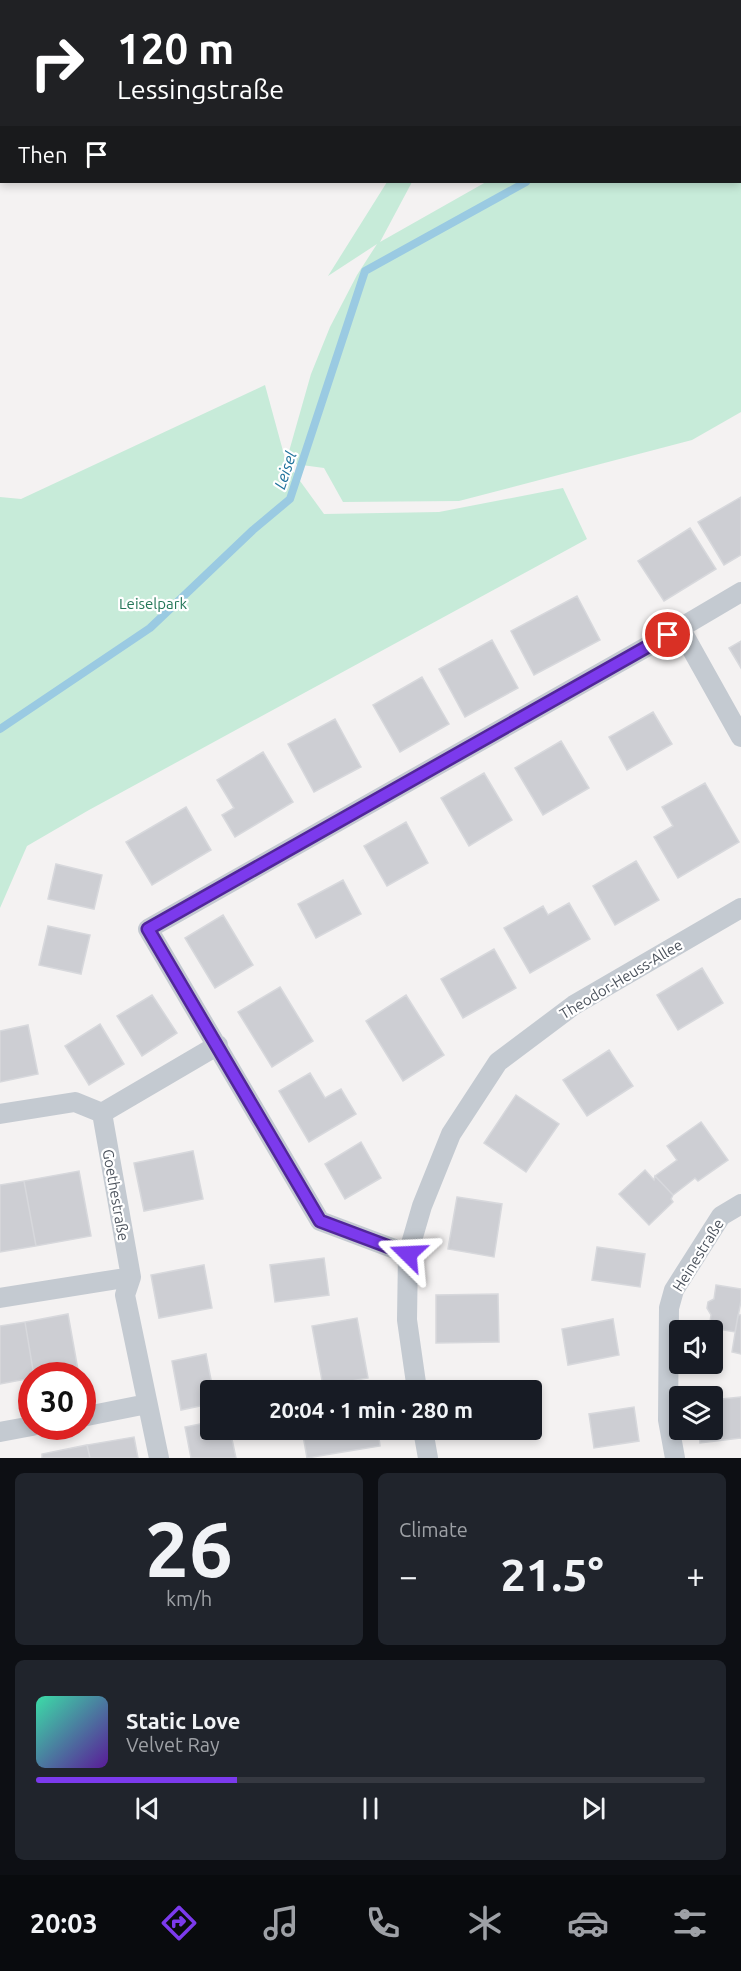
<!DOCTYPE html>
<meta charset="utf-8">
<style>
:root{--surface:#171b24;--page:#20242c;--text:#f1f3f6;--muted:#9ea1a6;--line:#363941;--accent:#7c3aed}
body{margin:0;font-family:Ubuntu,sans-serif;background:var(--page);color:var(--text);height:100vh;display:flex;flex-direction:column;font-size:22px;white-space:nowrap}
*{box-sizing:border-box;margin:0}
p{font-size:20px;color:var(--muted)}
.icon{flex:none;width:33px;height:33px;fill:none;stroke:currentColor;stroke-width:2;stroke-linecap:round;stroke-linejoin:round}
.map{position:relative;height:1458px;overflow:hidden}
.drawer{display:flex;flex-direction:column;gap:15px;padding:15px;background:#0d0f14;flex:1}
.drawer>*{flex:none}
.hud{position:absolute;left:0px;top:0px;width:741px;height:183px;box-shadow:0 3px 9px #0003;background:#202124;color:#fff;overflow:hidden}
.tools{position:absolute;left:669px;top:1320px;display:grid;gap:12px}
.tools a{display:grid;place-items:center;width:54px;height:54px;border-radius:6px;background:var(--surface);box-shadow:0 3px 9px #0003;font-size:30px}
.speed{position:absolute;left:18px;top:1362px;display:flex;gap:12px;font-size:30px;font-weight:700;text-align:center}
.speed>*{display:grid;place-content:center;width:78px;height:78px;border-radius:50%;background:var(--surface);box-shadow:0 3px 9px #0003;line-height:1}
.speed .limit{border:9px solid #d22;background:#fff;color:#111}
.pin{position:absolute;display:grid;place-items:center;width:51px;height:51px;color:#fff;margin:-26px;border:3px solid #fff;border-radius:50%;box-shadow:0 2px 6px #0007}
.me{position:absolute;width:66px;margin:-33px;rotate:291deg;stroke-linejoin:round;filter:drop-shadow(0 0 4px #0008)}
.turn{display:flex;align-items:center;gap:21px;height:126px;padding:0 18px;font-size:27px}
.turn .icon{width:78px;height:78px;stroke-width:2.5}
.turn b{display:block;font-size:42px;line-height:51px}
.then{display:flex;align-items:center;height:57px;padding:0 18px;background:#0003;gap:12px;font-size:22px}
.big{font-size:45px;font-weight:700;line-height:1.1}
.drawer .tile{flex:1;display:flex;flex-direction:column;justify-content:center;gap:9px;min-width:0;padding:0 21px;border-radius:9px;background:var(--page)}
.drawer .dial{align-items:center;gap:0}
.dial b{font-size:78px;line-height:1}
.song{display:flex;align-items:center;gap:18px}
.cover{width:72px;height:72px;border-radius:9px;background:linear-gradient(135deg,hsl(160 70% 55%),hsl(270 70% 35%))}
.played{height:6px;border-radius:3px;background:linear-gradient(90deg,var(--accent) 30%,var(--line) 30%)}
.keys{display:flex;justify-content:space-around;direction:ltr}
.heat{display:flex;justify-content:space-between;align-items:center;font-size:33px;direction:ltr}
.drawer .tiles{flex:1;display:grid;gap:15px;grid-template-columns:1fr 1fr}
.tile:last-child{grid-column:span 2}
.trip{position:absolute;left:200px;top:1380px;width:342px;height:60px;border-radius:6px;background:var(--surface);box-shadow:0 3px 9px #0003;font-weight:700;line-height:60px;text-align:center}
.tab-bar{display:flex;height:96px;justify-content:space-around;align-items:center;background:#090b0e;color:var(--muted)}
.tab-bar .icon{width:42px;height:42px}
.tab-bar .current{color:var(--accent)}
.tab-bar b{font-size:27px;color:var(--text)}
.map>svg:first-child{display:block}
.green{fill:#c7ebd9}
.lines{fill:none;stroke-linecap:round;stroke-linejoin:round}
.stream{stroke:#9acae2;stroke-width:8}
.building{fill:#cdced3;stroke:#d7d8dc;stroke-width:1.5}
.street{stroke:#c4cad1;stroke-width:20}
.route-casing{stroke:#51269a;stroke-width:15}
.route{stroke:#7c3aed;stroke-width:10}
.labels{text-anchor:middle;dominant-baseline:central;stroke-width:4.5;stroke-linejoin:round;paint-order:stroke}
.park-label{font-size:15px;fill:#247658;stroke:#fff}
.street-label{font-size:15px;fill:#4c535d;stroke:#fff}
.water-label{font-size:16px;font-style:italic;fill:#20729c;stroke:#fff}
</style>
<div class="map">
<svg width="741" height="1458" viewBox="0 0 741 1458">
<rect width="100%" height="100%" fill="#f4f2f2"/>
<path class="green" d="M741,36V412L692,440L459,501L343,502L324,468L287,463L324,514L439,512L563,488L587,539L89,810L27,846L0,908V497L21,499L265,385L286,462L311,374L330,327L357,275L377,244L328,276L387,182H412L380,242L486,182H740V37Z"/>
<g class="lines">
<path class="stream" d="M740,61H741
M0,729L150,628L253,530L290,499L365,271L526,182"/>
</g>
<path class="building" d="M741,497V555L724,565L698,522Z
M690,528L716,569L664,601L638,561Z
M577,596L600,640L534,675L511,631Z
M492,640L518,688L465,717L439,669Z
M741,641V668L729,648Z
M422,677L449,724L400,752L373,705Z
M653,712L672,744L627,770L609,737Z
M335,719L361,767L314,792L288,744Z
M561,741L589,788L543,815L515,768Z
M263,752L293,802L235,837L222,815L234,808L217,780Z
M484,773L512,820L469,846L441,798Z
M705,783L739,842L678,878L654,837L673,826L662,807Z
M186,807L211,850L152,885L126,842Z
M406,822L428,863L387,886L364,846Z
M636,861L659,900L615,925L593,886Z
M56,864L102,875L94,909L48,899Z
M343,880L361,914L316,938L298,904Z
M569,903L590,939L530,973L504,928L543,906L548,915Z
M223,915L253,965L215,988L185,938Z
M48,926L90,935L81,974L39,965Z
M494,949L516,988L463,1018L441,979Z
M702,968L723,1003L678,1030L657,995Z
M280,987L313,1041L272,1067L238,1012Z
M152,995L177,1033L142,1056L117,1016Z
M406,995L444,1055L403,1081L366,1021Z
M100,1024L124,1064L89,1085L65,1046Z
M28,1025L38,1074L0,1082V1031Z
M609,1050L633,1086L587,1116L563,1080Z
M310,1073L325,1098L341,1089L356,1114L309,1142L279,1091Z
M516,1095L559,1124L526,1172L484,1143Z
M701,1122L728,1160L698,1181L695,1178L673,1195L655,1176L677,1160L667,1146Z
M361,1142L381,1178L345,1199L325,1164Z
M193,1151L203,1199L144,1211L134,1163Z
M645,1170L654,1180L655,1176L673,1195L671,1199L673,1202L649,1225L619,1194Z
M79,1171L91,1236L36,1246L24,1181Z
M24,1181L36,1246L0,1252V1185Z
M457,1197L502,1204L494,1257L448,1249Z
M597,1247L645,1254L640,1287L592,1280Z
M324,1258L329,1295L275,1302L270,1265Z
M204,1265L212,1308L159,1318L151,1275Z
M716,1285L741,1289V1301L735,1332L718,1329L716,1340L712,1339V1330H697V1326L709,1328L711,1315L707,1308L708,1302L714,1299Z
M498,1294L499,1342L436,1343V1295Z
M68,1314L78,1370L47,1376H34L25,1322Z
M738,1315H741V1354L732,1352Z
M357,1318L368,1378L323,1386L312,1326Z
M613,1319L619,1355L568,1365L562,1329Z
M25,1322L34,1376H32V1378L0,1384V1326Z
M206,1354L213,1390H210V1404L181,1410L172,1361Z
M517,1385L518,1390H486Z
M741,1397V1438L700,1443L699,1430H712V1400Z
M634,1407L639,1441L594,1448L589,1414Z
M210,1422V1430H230L236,1458H191L185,1427Z
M302,1430H378L380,1446L307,1458Z
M134,1437L138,1458H90L87,1445Z
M87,1445L90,1458H42V1454Z"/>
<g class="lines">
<path class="street" d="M680,628L741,592
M0,1114L75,1102L102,1113
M408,1254L320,1221L148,929L680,628L741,737
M0,1298L131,1277
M417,1390L407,1320L408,1254L422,1206L451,1134L498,1062L574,1005L741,908
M82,1417L147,1404
M423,1430L428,1458
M0,1432L32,1426
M159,1458L125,1295L131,1277L102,1113L218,1045
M675,1458L668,1420L669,1308L674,1290L721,1216L741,1204"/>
</g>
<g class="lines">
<g class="route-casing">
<path id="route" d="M408,1254L320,1221L148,929L668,635"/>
</g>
<use href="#route" class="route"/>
</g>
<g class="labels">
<g class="park-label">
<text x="153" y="603">Leiselpark</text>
</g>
<g class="street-label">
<text transform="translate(621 979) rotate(-31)">Theodor-Heuss-Allee</text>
<text transform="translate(116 1195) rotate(80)">Goethestraße</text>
<text transform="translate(698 1255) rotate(-58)">Heinestraße</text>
</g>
<g class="water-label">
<text transform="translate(285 470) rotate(-71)">Leisel</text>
</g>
</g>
</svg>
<div class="tools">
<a><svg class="icon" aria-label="sound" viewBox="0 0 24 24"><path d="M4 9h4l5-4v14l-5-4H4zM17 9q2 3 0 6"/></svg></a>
<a><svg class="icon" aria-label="layers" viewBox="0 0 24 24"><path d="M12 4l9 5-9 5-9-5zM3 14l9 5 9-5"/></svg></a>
</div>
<div class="speed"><div class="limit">30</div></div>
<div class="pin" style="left:668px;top:635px;background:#d93025"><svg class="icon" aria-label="arrive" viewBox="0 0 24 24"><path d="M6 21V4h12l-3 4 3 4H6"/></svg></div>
<svg class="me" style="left:408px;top:1254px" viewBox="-20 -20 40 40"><path d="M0-17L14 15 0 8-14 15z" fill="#7c3aed" stroke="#fff" stroke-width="4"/></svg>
<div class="trip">20:04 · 1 min · 280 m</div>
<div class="hud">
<div class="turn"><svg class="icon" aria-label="right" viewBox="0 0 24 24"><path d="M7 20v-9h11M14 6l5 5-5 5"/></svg><div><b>120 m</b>Lessingstraße</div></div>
<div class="then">Then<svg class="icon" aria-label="arrive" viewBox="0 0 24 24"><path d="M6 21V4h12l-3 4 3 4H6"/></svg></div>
</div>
</div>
<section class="drawer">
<div class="tiles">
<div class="tile dial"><b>26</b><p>km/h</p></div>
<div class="tile"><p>Climate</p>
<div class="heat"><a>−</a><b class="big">21.5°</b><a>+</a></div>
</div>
<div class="tile">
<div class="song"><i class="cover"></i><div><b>Static Love</b><p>Velvet Ray</p></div></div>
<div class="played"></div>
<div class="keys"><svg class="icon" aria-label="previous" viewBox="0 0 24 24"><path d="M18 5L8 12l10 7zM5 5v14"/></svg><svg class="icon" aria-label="pause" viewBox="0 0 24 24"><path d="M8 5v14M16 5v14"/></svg><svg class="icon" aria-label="next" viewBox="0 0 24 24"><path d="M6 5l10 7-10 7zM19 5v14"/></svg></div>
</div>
</div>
</section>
<nav class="tab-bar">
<b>20:03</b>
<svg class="icon current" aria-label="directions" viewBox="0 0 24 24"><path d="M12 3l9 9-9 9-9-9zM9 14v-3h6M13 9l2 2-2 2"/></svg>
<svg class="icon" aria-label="music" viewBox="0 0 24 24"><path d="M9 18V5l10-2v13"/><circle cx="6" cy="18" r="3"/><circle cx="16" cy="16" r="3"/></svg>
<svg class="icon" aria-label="phone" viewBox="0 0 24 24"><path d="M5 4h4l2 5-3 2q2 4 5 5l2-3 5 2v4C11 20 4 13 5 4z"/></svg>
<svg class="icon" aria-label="climate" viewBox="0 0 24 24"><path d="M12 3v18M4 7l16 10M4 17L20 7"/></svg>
<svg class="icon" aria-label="car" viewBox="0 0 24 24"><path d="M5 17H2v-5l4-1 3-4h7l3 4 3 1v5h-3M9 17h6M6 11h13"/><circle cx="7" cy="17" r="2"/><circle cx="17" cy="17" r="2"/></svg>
<svg class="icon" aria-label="filters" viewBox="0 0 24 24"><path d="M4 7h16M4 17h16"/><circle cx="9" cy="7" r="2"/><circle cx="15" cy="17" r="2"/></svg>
</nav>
